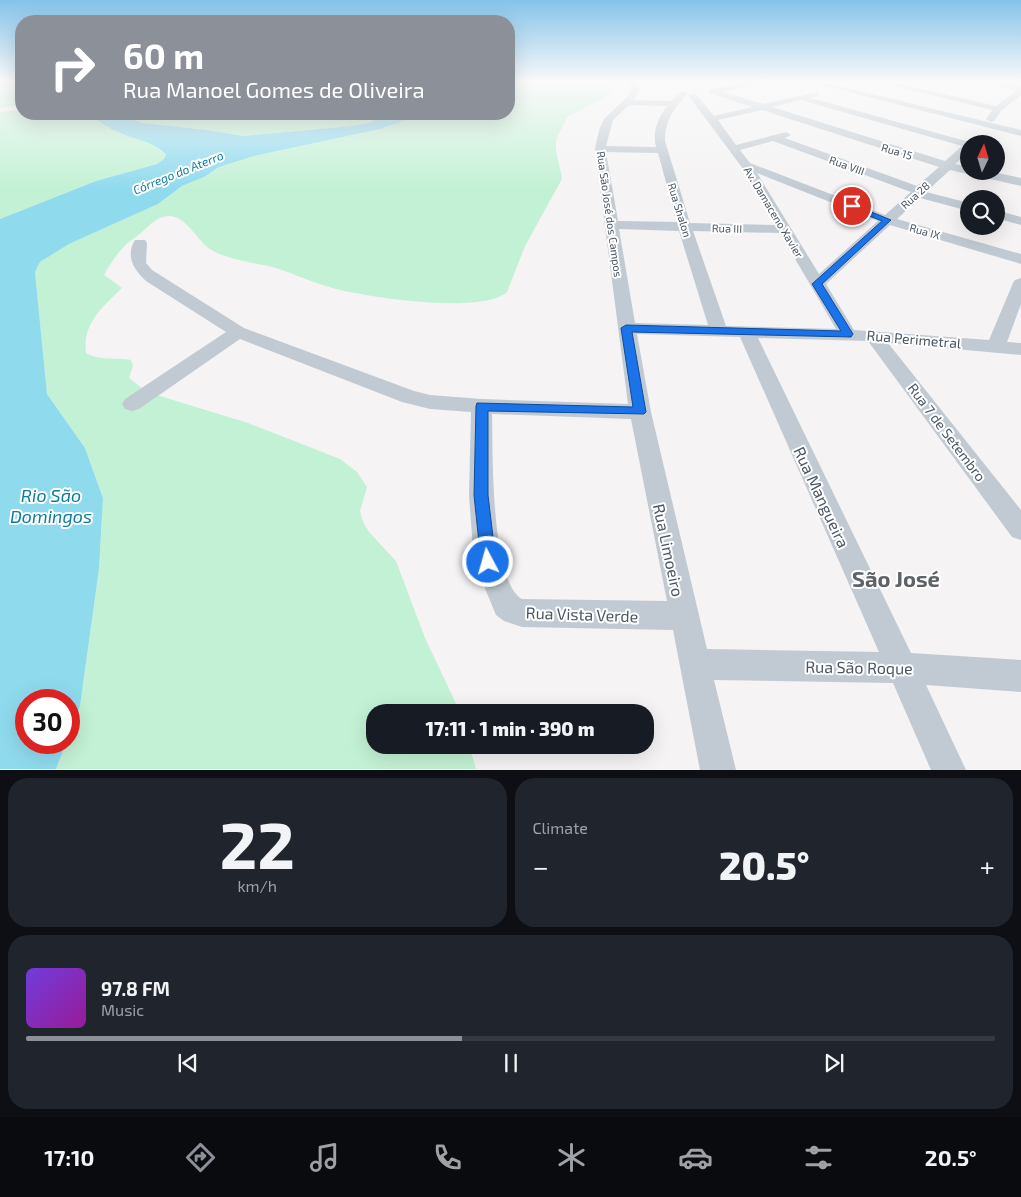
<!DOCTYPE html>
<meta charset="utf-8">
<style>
:root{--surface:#171b24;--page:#20242c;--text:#f1f3f6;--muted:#9ea1a6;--line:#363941;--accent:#8c9099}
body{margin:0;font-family:"Exo 2",sans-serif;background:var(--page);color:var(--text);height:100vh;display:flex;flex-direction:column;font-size:19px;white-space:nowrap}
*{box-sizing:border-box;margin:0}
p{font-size:16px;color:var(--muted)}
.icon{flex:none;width:28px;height:28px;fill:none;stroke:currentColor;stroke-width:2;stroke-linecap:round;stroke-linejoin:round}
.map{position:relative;height:770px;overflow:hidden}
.panel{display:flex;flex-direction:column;gap:8px;padding:8px;background:#0d0f14;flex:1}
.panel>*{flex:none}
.guide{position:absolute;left:15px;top:15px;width:500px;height:105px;border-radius:20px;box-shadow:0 5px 20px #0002;background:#8c9099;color:#fff;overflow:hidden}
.needle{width:32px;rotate:4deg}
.buttons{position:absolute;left:960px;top:135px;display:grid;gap:10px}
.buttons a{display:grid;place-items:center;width:45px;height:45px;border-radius:50%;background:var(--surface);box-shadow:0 5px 20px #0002;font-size:25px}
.speed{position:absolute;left:15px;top:689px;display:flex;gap:10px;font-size:25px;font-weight:700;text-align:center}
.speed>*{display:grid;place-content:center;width:65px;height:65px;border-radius:50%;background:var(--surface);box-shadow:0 5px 20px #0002;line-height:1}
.speed .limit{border:8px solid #d22;background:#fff;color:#111}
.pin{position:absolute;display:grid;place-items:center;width:42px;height:42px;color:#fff;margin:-21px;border:2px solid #fff;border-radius:50%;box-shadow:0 1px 5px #0007}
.me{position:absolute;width:55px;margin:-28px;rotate:354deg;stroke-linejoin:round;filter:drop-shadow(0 0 4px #0008)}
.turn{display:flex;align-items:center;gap:18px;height:105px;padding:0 25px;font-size:22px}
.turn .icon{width:65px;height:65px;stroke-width:2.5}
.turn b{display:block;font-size:35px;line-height:42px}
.big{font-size:38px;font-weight:800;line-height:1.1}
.panel .tile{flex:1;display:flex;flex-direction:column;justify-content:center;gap:8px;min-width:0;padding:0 18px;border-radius:20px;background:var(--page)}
.panel .dial{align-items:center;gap:0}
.dial b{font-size:65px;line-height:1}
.song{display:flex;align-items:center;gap:15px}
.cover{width:60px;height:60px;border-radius:8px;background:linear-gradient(135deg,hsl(260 70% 55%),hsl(300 70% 35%))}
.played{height:5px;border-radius:2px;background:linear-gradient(90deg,var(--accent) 45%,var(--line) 45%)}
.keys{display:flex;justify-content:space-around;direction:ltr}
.heat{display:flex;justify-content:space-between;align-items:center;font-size:28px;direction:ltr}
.panel .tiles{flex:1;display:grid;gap:8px;grid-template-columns:1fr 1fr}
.tile:last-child{grid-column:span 2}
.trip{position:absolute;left:366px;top:704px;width:288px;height:50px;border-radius:20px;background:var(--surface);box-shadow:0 5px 20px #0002;font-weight:800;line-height:50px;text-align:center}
.dock{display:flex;height:80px;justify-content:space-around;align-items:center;background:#090b0e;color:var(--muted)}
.dock .icon{width:35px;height:35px}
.dock .selected{color:var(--accent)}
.dock b{font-size:22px;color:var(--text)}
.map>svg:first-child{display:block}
.green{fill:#c3f1d5}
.water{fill:#90daee}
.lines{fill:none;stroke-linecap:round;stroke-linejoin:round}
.minor{fill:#c1cad2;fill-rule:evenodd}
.route{fill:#1a73e8;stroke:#114b97}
.labels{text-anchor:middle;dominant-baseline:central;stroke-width:4;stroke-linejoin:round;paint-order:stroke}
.far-street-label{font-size:11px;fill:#4a5661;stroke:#fff}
.far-water-label{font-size:12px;font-style:italic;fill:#0c7c9b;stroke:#fff}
.street-label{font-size:14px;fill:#4a5661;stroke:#fff}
.near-street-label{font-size:16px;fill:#4a5661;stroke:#fff}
.near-water-label{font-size:18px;font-style:italic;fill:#0c7c9b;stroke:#fff}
.near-district-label{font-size:22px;font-weight:bold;fill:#5f6368;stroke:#fff}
</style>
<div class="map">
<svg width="1021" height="770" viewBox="0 0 1021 770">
<rect width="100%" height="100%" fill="#f5f3f3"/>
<path class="green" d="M0,82H21V105L0,108Z
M509,82H608L614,86L607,96L567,117C565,124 561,129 558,135C552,149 561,166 562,179L525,246L507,292C482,315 362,297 329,287C308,281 289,271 268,266C249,262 231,260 213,251C198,243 188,217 170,216C158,216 152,223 144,230C139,235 134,238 129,242C118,251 111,263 104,275L122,288C103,307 82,323 86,353C98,361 116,357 131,360L133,366L129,378L147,392L248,423L340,459L357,472L367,487L360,511L363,522L369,532L396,561L425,638L460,712H375V745H469L476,769H56L66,743L69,742V735L80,706L99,569L103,498L85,448L47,394L35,272L40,262L69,244L158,204L182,186L204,177L219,167L254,156L380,129L404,121L409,116L408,114H509Z
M21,110V114H89L106,127L119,133L149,141L166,154L164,159L157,164L96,181L0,219V112Z
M125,114H381C376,123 362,124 352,126L243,136L207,130L143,123L126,116Z"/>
<path class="water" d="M89,114H125L126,116L143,123L207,130L243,136L352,126C362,124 376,123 381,114H408L409,115L404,121L380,129L254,156L219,167L204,177L182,186L158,204L69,244L40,262L35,272L47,394L85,448L103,498L99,569L80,706L69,735V700H26V742L66,743L56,769H0V219L96,181L157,164L164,159L166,154C152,141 137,140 120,133C108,129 99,121 89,114Z"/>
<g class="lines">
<path class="minor" d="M628,82H636L639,90L634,100L671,101L681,91L688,93C675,108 665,119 665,141L690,223L775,225L741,166L688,95L695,93L714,116L752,107L709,93V89L751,82H766L723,92L763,104L819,92V96L811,98L973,143L969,144V152L955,164L969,167V171H988L1021,178V186L950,170L926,192L969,203V211L920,198L897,219L1021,254V264L890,225L826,284L854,330L989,340L1013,283L1015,280L1021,278V304L1007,342L1021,343V355L888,343L1021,510V540L1012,537L868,341L758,338L911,653L1021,660V692L926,685L966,770H931L893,683L714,680L736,770H700L673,630L522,627L504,621L496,615L474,562L469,495L471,412L430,409L402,402L240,339L139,409L132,411L125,409L122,404L125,399L226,332L146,281C134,270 125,256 135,240H145L147,243L146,263L152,270L244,328L414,391L430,395L482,399L628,404L595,149L599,130L604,119L629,95L631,90ZM801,100L962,146L945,161L772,107ZM629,105L667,106C658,118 652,132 656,147L606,146L613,120ZM762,110L939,167L917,186L785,138L791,135L786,132L736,145L718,120ZM773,141L911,192L885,215L750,163L740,150ZM606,152L658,153L677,222L618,221ZM757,173L878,221L819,274ZM619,229L679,231L708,325L635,323ZM693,231L780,233L836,329L726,326ZM637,334L740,337L879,652L707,649L651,412ZM492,414L631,419L667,601L522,599C490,581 493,449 492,414Z
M810,82H822L1021,130V136Z
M879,82H891L996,106L1017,90L989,84L988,82H1002L1021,86V95L1001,111L994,121L991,122L986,119L992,110Z
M996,210L1021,217V225L996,218Z"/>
</g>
<linearGradient id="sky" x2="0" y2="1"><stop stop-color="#85c3ea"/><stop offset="0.43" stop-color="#fafafa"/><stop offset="1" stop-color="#fafafa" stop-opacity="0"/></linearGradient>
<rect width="1021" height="189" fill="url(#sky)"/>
<path class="route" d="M849,205H854L891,220L822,284L853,334L851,337L632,332L646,412L644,414L488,411V495L496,562L494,567L488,569L483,567L481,562L474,495L476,406L477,403L633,407L621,328L626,325L841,331L812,284L882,221L849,208Z"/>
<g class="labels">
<g class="far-street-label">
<text transform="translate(897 151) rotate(17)">Rua 15</text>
<text transform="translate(847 165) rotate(20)">Rua VIII</text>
<text transform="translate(915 195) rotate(-42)">Rua 28</text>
<text transform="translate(680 210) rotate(73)">Rua Shalon</text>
<text transform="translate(774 212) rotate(59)">Av. Damaceno Xavier</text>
<text transform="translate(610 214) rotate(82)">Rua São José dos Campos</text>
<text transform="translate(727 228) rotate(1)">Rua III</text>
<text transform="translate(925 231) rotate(16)">Rua IX</text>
</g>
<g class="far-water-label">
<text transform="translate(178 172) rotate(-22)">Córrego do Aterro</text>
</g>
<g class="street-label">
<text transform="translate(914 339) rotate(5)">Rua Perimetral</text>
<text transform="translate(947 432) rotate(53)">Rua 7 de Setembro</text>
</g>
<g class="near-street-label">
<text transform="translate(822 497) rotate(65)">Rua Mangueira</text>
<text transform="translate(669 550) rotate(78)">Rua Limoeiro</text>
<text transform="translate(582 614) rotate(2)">Rua Vista Verde</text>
<text transform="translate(859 667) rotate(1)">Rua São Roque</text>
</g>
<g class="near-water-label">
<text x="51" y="495">Rio São<tspan x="51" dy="21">Domingos</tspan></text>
</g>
<g class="near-district-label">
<text x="896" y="578">São José</text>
</g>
</g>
</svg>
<div class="buttons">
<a><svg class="needle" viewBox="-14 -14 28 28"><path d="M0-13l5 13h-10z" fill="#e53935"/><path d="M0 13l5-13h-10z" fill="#9ea1a6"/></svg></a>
<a><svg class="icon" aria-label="search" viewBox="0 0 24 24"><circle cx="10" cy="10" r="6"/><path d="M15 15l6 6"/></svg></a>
</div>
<div class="speed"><div class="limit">30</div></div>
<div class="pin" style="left:852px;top:206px;background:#d93025"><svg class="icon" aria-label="arrive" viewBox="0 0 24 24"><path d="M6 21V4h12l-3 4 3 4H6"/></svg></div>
<svg class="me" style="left:488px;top:562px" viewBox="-20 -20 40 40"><circle r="17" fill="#1a73e8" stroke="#fff" stroke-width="3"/><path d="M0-11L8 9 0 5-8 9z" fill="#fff"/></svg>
<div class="trip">17:11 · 1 min · 390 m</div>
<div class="guide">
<div class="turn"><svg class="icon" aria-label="right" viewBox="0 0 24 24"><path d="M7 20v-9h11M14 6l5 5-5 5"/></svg><div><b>60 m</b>Rua Manoel Gomes de Oliveira</div></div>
</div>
</div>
<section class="panel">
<div class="tiles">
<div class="tile dial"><b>22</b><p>km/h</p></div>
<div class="tile"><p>Climate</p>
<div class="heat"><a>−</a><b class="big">20.5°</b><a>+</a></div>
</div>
<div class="tile">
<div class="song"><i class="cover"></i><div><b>97.8 FM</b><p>Music</p></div></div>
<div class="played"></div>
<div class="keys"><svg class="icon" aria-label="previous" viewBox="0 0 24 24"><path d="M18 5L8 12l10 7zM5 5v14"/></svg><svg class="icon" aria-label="pause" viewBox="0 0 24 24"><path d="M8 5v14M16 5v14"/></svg><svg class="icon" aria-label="next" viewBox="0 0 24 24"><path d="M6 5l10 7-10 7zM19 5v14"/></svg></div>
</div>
</div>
</section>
<nav class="dock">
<b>17:10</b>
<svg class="icon selected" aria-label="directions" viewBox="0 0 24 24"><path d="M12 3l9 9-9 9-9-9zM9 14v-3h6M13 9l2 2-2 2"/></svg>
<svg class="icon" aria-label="music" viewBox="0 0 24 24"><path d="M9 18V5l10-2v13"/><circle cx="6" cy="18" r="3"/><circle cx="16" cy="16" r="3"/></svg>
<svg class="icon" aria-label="phone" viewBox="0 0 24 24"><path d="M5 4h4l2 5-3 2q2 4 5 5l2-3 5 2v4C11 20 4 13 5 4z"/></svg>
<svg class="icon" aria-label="climate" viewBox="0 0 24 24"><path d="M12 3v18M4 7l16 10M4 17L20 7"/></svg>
<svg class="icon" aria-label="car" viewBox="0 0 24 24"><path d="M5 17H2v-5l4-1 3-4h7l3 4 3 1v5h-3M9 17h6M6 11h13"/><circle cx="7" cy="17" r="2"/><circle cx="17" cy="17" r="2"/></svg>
<svg class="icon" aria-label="filters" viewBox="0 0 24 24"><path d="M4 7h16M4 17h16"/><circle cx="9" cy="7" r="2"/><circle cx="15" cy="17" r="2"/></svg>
<b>20.5°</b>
</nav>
